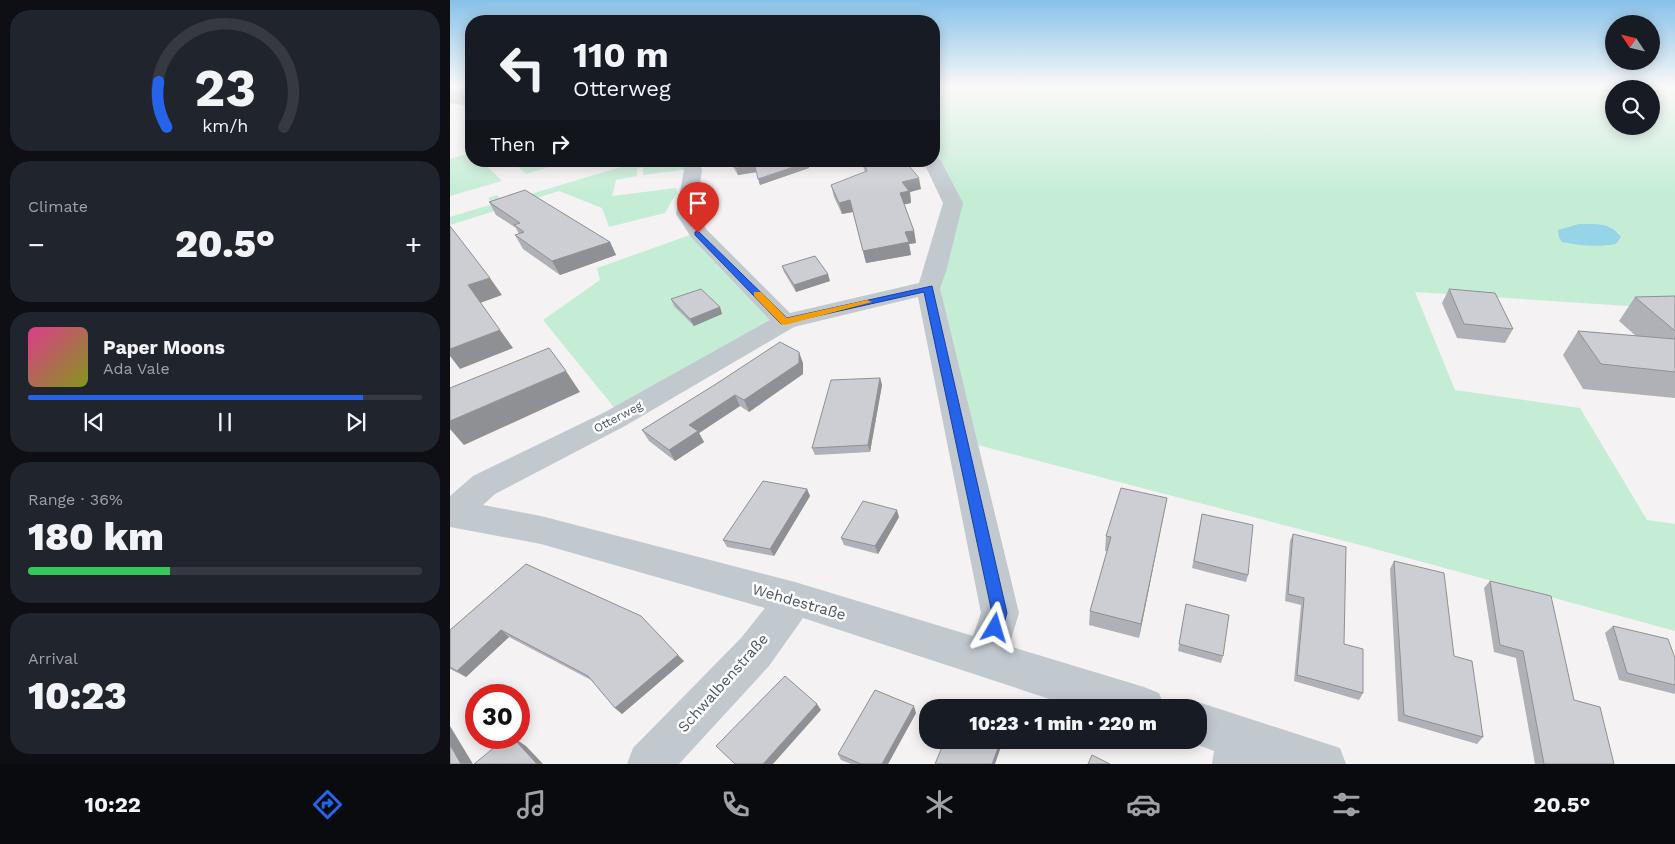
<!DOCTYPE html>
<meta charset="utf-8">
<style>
:root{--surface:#171b24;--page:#20242c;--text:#f1f3f6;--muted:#9ea1a6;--line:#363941;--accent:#2563eb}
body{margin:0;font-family:"Work Sans",sans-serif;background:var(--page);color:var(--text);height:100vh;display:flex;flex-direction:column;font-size:19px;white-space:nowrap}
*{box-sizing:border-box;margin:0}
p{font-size:16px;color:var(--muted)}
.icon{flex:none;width:28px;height:28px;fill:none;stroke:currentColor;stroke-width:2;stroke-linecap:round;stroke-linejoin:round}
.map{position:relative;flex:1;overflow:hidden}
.side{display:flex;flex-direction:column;gap:10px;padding:10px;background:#0d0f14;width:450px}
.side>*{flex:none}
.top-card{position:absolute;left:15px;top:15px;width:475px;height:152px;border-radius:20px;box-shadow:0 2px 12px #0003;background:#171b24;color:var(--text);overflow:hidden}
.needle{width:32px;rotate:305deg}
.tools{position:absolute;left:1155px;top:15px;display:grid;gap:10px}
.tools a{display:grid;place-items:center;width:55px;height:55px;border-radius:50%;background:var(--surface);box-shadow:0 2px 12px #0003;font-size:25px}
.speed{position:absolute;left:15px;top:684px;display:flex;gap:10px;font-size:25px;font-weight:700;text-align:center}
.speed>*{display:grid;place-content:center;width:65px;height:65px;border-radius:50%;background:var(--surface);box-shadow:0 2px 12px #0003;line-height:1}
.speed .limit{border:8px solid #d22;background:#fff;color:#111}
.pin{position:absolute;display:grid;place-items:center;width:42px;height:42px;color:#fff;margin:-51px -21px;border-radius:50% 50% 50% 0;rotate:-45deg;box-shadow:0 0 5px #0007}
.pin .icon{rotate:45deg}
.me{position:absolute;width:55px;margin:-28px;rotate:7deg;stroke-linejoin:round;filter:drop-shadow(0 0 4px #0008)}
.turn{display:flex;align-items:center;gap:18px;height:105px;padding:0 25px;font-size:22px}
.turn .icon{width:65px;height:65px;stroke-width:2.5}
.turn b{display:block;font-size:35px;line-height:42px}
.then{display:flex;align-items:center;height:48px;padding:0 25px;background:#0003;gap:10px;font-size:19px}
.big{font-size:38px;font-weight:800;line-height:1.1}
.side .widget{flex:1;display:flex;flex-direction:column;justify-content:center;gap:8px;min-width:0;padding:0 18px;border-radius:20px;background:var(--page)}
.side .dial{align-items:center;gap:0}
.dial svg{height:130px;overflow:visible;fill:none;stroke:var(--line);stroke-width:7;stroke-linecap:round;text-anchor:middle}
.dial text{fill:var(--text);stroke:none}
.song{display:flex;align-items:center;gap:15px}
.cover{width:60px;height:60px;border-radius:8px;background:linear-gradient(135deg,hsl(330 70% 55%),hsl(70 70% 35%))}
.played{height:5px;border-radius:2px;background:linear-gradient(90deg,var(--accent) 85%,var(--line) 85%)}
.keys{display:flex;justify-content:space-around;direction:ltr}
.heat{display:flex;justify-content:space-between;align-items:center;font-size:28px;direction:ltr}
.charge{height:8px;border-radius:4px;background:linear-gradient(90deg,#34c759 36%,var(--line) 0)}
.trip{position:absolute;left:469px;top:699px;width:288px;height:50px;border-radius:20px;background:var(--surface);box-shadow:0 2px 12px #0003;font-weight:800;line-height:50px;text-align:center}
.tabs{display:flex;height:80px;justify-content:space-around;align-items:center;background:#090b0e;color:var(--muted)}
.tabs .icon{width:35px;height:35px}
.tabs .on{color:var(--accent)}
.tabs b{font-size:22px;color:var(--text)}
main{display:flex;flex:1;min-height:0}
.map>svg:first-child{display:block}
.green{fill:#c5edd5;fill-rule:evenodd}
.water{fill:#96d4e7}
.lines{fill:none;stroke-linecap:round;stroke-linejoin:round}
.minor{fill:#c1c9cf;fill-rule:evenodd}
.wall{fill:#afb1b6}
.shaded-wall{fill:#8f9094}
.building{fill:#ccced4;stroke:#8f9094}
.route{fill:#2563eb;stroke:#184099}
.slow{fill:#f59e0b}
.labels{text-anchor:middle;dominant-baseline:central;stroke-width:5;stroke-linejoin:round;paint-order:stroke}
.street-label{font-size:12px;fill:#4b555e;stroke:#fff}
.near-street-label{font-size:15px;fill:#4b555e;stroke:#fff}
</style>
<main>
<section class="side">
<div class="widget dial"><svg viewBox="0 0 100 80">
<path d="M14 69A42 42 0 1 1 86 69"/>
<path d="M14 69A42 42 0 0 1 9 41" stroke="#2563eb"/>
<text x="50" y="56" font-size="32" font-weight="700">23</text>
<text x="50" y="72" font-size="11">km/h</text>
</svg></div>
<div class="widget"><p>Climate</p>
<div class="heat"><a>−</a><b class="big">20.5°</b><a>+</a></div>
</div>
<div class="widget">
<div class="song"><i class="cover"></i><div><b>Paper Moons</b><p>Ada Vale</p></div></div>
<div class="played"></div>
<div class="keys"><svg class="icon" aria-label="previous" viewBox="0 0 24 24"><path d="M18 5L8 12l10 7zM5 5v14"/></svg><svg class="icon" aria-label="pause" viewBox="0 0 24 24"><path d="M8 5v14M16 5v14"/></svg><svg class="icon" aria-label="next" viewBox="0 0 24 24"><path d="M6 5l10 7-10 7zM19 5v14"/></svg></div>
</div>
<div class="widget"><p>Range · 36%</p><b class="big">180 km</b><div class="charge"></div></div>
<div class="widget"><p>Arrival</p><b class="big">10:23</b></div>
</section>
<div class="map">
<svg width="1225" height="764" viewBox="0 0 1225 764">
<rect width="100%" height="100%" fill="#f4f2f2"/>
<path class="green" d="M484,86H1225V309L965,292L1005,390L1130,408L1197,520L1225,524V631L914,546L516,442L489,280L510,201L484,154ZM1164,89H1201V126H1164Z
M21,153V161H32L52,181L0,196V159Z
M62,161H119L76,174Z
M191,161H236L239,169L193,175V167L187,169V176L166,180L162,196L226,188L227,192L215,213L159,227L152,208L109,191L0,225V217L43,204L38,198L47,195L54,202Z
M240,235L324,323L167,411L93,320L150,280L147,268Z"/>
<path class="water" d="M1129,224C1147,224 1160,222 1171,237L1166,244C1148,247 1131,246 1112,242L1109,237L1108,230Z"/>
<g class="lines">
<path class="minor" d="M484,156L491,161L513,203L496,272L490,288L569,613L559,646L694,687L709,693L715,708H627L353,618L319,666L229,764H177L183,748L291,638L315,608L91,544L0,527V496L23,476L155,412L320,320L241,237L226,214L234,170L231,161H249L252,170L246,214L256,229L340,313L469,283L493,203L473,161H484ZM468,297L531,613L523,636L345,582L91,516L33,505L45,494L175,426L344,327Z
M748,702L890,748L896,764H762L764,751L735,740H748V708H736Z"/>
</g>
<path class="wall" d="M0,86H21V110L18,111L15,105L0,103Z
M279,161H356L358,162L359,168L310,185L307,172L288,175Z
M411,161H455L471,189L460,192L461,203L454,204L464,231L466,243L459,244L461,255L416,263L403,212L392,214L384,197L381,185L415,172Z
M39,202L160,242L166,255L110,275L73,249L65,235L69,234L66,228L46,215Z
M332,266L380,281L346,292L334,272Z
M999,289L1063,329L1055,343L1007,338L992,303Z
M1225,296V398L1133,389L1113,355L1128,331L1186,336L1169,321L1185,297Z
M221,299L270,307L272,314L244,326L224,306Z
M353,363V374L299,412L290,406L249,433L254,442L225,461L199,441L192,430Z
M430,378L432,385L420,452L365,455L362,448Z
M357,489L360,496L324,556L277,547L273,540Z
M717,498L689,638L639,625L640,611L657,551H655L656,536Z
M752,514L798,575L796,582L742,568Z
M449,517L428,554L394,545L391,538Z
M843,534L894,644L913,693L909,700L844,681L851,605L835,601L840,541Z
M944,561L1004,656L1033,737L1027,744L948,721L940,569Z
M76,564L234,661L172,714L165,708L143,681L59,637L16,677L0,669V630Z
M1040,581L1124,700L1164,764H1085L1066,658L1044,652L1034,588Z
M736,604L773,656L771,663L728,651Z
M1163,626L1225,658V694L1169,680L1155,633Z
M466,713L438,764H401L391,760L388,754Z"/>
<path class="shaded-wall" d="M21,88V110L18,111L7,91Z
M358,162L359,168L310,185L308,179Z
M305,166L307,172L288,175L286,168Z
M469,178L471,189L460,192L461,203L452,205L450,193L452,182Z
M400,200L403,212L392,214L389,203Z
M464,231L466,243L459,244L461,255L416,263L413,251L455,232Z
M160,242L166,255L110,275L102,261Z
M378,274L380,281L346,292L344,285Z
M40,278L52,295L30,303L18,285Z
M270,307L272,314L244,326L240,319Z
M50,330L63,348L10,369L0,356V349Z
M349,352L353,363V374L299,412L294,400Z
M116,371L130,392L14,445L0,429V421Z
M430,378L432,385L420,452L418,445Z
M285,395L290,406L249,433L254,442L225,461L219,450L239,425Z
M357,489L360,496L324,556L320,549Z
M717,498L689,638L691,624Z
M447,510L449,517L428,554L425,546Z
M51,630L59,637L16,677L7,671Z
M228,655L234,661L172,714L165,708Z
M367,704L371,710L323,764H313Z
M464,706L466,713L438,764H432Z
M0,726L23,764H11L0,745Z
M63,738H64L76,746L93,764H87Z
M551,740H552V744L545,764H542Z"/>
<path class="building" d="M2,86H21V88L7,91V86Z
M281,161H356L358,162L308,179L305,166L286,168Z
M413,161H455L469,178L452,182L459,191L450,193L464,231L455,232L459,242L413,251L400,200L389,203L381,185L417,171Z
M75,190L160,242L102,261L65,235L74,232L64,225L70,223L39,202Z
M0,226L40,278L18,285L50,330L0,349Z
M365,256L378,274L344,285L332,266Z
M251,289L270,307L240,319L221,299Z
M999,289L1045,293L1063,329L1014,324Z
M1225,296V331L1185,297Z
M1128,331L1225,339V372L1151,364Z
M330,342L349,352V363L294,400L285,395L239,425L248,431L219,450L192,430L266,384Z
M99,348L116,371L0,421V388Z
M430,378L418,445L362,448L381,380Z
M313,481L357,489L320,549L273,540Z
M671,488L717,498L691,624L640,611L661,537L656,536Z
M413,501L447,510L425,546L391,538Z
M752,514L803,525L798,575L744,561Z
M843,534L896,547L894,644L913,649V693L847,675L854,598L838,594Z
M944,561L994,573L1004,656L1022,661L1033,737L954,715Z
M76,564L191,616L228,655L165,708L138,676L51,630L7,671L0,667V630Z
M1040,581L1101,596L1124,700L1150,707L1164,764H1094L1073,651L1050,645Z
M736,604L779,615L773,656L729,644Z
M1163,626L1218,639L1225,658V685L1177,673Z
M335,676L367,704L313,764H285L266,746Z
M425,690L464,706L432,764H411L388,754Z
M56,738H63L87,764H24Z
M495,740H551L542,764H485Z
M0,745L11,764H0Z
M642,755L660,764H638Z"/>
<linearGradient id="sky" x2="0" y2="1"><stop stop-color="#87c1e8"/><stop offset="0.45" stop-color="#faf9f9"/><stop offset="1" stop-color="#faf9f9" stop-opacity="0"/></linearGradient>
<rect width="1225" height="193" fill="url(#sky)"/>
<path class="route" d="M248,231L337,318L482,286L557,613L551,634L545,636L539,634L537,628L542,613L474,292L331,324L245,235V232Z"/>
<path class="slow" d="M304,292H311L337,318L417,300L422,302L335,325L331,324L304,296Z"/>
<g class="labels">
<g class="street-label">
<text transform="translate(168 417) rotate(-28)">Otterweg</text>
</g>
<g class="near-street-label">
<text transform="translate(349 602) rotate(16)">Wehdestraße</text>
<text transform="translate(273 683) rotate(-48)">Schwalbenstraße</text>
</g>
</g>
</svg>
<div class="tools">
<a><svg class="needle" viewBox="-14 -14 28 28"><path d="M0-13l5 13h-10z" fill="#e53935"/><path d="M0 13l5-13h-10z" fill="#9ea1a6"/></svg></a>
<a><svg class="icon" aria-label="search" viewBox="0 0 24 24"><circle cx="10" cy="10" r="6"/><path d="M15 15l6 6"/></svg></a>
</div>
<div class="speed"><div class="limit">30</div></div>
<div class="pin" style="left:248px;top:233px;background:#d93025"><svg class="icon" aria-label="arrive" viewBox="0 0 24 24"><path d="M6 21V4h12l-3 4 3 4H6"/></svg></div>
<svg class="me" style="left:545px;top:628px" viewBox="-20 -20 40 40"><path d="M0-17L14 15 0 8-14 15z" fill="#2563eb" stroke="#fff" stroke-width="4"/></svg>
<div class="trip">10:23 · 1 min · 220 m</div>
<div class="top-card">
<div class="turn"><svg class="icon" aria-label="left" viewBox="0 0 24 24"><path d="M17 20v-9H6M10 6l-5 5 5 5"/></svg><div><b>110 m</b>Otterweg</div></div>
<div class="then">Then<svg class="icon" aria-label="right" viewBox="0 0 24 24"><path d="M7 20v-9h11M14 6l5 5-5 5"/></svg></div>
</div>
</div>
</main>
<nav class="tabs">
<b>10:22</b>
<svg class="icon on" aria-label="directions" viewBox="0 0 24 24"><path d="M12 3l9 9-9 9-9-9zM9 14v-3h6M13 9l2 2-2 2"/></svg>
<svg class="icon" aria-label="music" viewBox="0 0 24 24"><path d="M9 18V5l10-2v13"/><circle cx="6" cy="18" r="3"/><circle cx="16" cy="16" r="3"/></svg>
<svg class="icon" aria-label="phone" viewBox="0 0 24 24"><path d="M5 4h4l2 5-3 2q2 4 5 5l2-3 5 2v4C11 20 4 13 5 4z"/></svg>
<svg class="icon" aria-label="climate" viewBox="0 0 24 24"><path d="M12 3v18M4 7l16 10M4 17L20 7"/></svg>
<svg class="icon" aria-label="car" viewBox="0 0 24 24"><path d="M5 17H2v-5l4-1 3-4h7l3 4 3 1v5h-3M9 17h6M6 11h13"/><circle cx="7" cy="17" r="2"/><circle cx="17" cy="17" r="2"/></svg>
<svg class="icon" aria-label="filters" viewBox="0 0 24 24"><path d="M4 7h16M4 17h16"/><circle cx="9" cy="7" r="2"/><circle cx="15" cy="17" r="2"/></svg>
<b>20.5°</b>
</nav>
